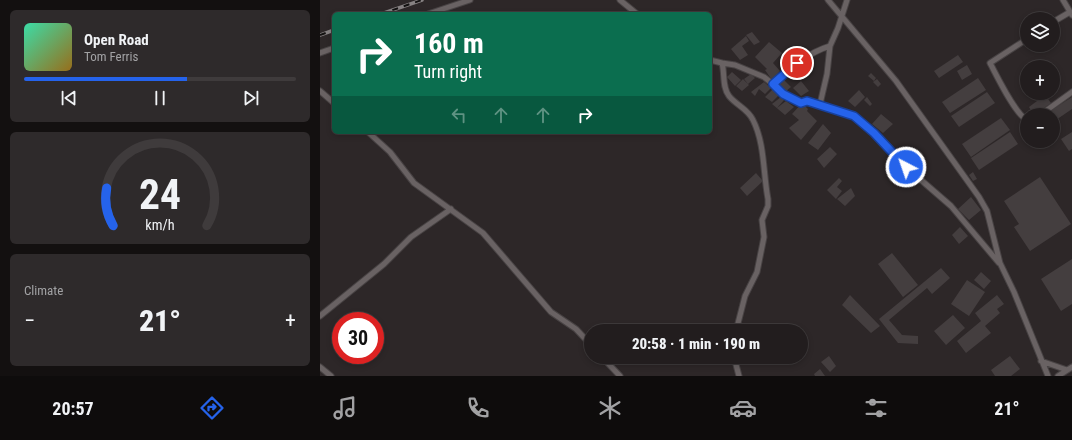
<!DOCTYPE html>
<meta charset="utf-8">
<style>
:root{--surface:#221d1e;--page:#2e2a2b;--text:#f1f3f6;--muted:#a2a2a4;--line:#3f3b3c;--accent:#2563eb}
body{margin:0;font-family:"Roboto Condensed",sans-serif;background:var(--page);color:var(--text);height:100vh;display:flex;flex-direction:column;font-size:15px;white-space:nowrap}
*{box-sizing:border-box;margin:0}
p{font-size:13px;color:var(--muted)}
.icon{flex:none;width:22px;height:22px;fill:none;stroke:currentColor;stroke-width:2;stroke-linecap:round;stroke-linejoin:round}
.map{position:relative;flex:1;overflow:hidden}
.details{display:flex;flex-direction:column;gap:10px;padding:10px;background:#131010;width:320px}
.details>*{flex:none}
.top-card{position:absolute;left:12px;top:12px;width:380px;height:122px;border-radius:6px;box-shadow:0 2px 6px #0003,0 0 0 1px var(--line);background:#0b6e4f;color:#fff;overflow:hidden}
.tools{position:absolute;left:700px;top:12px;display:grid;gap:8px}
.tools a{display:grid;place-items:center;width:40px;height:40px;border-radius:50%;background:var(--surface);box-shadow:0 2px 6px #0003,0 0 0 1px var(--line);font-size:20px}
.speed{position:absolute;left:12px;top:312px;display:flex;gap:8px;font-size:20px;font-weight:700;text-align:center}
.speed>*{display:grid;place-content:center;width:52px;height:52px;border-radius:50%;background:var(--surface);box-shadow:0 2px 6px #0003,0 0 0 1px var(--line);line-height:1}
.speed .limit{border:6px solid #d22;background:#fff;color:#111}
.pin{position:absolute;display:grid;place-items:center;width:34px;height:34px;color:#fff;margin:-17px;border:2px solid #fff;border-radius:50%;box-shadow:0 1px 4px #0007}
.me{position:absolute;width:44px;margin:-22px;rotate:319deg;stroke-linejoin:round;filter:drop-shadow(0 0 3px #0008)}
.turn{display:flex;align-items:center;gap:14px;height:84px;padding:0 16px;font-size:18px}
.turn .icon{width:52px;height:52px;stroke-width:2.5}
.turn b{display:block;font-size:28px;line-height:34px}
.lanes{display:flex;align-items:center;height:38px;padding:0 16px;background:#0003;justify-content:center;gap:20px;direction:ltr}
.lanes .off{opacity:.35}
.big{font-size:30px;font-weight:800;line-height:1.1}
.details .card{flex:1;display:flex;flex-direction:column;justify-content:center;gap:6px;min-width:0;padding:0 14px;border-radius:6px;background:var(--page)}
.details .dial{align-items:center;gap:0}
.dial svg{height:104px;overflow:visible;fill:none;stroke:var(--line);stroke-width:7;stroke-linecap:round;text-anchor:middle}
.dial text{fill:var(--text);stroke:none}
.song{display:flex;align-items:center;gap:12px}
.cover{width:48px;height:48px;border-radius:6px;background:linear-gradient(135deg,hsl(160 70% 55%),hsl(40 70% 35%))}
.played{height:4px;border-radius:2px;background:linear-gradient(90deg,var(--accent) 60%,var(--line) 60%)}
.keys{display:flex;justify-content:space-around;direction:ltr}
.heat{display:flex;justify-content:space-between;align-items:center;font-size:22px;direction:ltr}
.trip{position:absolute;left:264px;top:324px;width:224px;height:40px;border-radius:20px;background:var(--surface);box-shadow:0 2px 6px #0003,0 0 0 1px var(--line);font-weight:800;line-height:40px;text-align:center}
.dock{display:flex;height:64px;justify-content:space-around;align-items:center;background:#0e0c0c;color:var(--muted)}
.dock .icon{width:28px;height:28px}
.dock .active{color:var(--accent)}
.dock b{font-size:18px;color:var(--text)}
main{display:flex;flex:1;min-height:0}
.map>svg:first-child{display:block}
.building{fill:#443e3f}
.lines{fill:none;stroke-linecap:round;stroke-linejoin:round}
.street-casing{stroke:#484344;stroke-width:7}
.street{stroke:#696263;stroke-width:5}
.rail-casing{stroke:#868182;stroke-width:3.5}
.rail{stroke:#131111;stroke-width:2;stroke-dasharray:6;stroke-linecap:butt}
.route-casing{stroke:#184099;stroke-width:10}
.route{stroke:#2563eb;stroke-width:7}
</style>
<main>
<section class="details">
<div class="card">
<div class="song"><i class="cover"></i><div><b>Open Road</b><p>Tom Ferris</p></div></div>
<div class="played"></div>
<div class="keys"><svg class="icon" aria-label="previous" viewBox="0 0 24 24"><path d="M18 5L8 12l10 7zM5 5v14"/></svg><svg class="icon" aria-label="pause" viewBox="0 0 24 24"><path d="M8 5v14M16 5v14"/></svg><svg class="icon" aria-label="next" viewBox="0 0 24 24"><path d="M6 5l10 7-10 7zM19 5v14"/></svg></div>
</div>
<div class="card dial"><svg viewBox="0 0 100 80">
<path d="M14 69A42 42 0 1 1 86 69"/>
<path d="M14 69A42 42 0 0 1 9 40" stroke="#2563eb"/>
<text x="50" y="56" font-size="32" font-weight="700">24</text>
<text x="50" y="72" font-size="11">km/h</text>
</svg></div>
<div class="card"><p>Climate</p>
<div class="heat"><a>−</a><b class="big">21°</b><a>+</a></div>
</div>
</section>
<div class="map">
<svg width="752" height="376" viewBox="0 0 752 376">
<rect width="100%" height="100%" fill="#2d2728"/>
<path class="building" d="M432,32L440,42L434,45L426,35Z
M426,36L429,41L422,46L428,55L420,60L411,49Z
M449,42L462,53L453,63L460,71L452,80L445,70L447,69L435,57Z
M638,55L643,62L619,78L614,71Z
M647,65L652,74L642,80L637,71Z
M412,72L421,80L415,86L407,77Z
M551,73L556,78L554,81L548,76Z
M431,74L435,78L428,84L424,79Z
M658,78L666,90L630,113L622,102Z
M423,79L429,85L422,91L416,86Z
M463,79L471,87L465,92L458,83Z
M557,79L561,84L558,87L553,82Z
M481,81L489,91L481,96L473,88Z
M444,82L451,88L445,94L439,89L435,96L431,92Z
M454,88L460,94L452,102L445,97Z
M539,90L545,97L535,107L528,101Z
M667,92L675,103L639,127L631,116Z
M725,95L731,103L714,115L709,107Z
M461,97L464,100L457,108L466,101L474,107L465,115L452,104Z
M547,97L552,104L550,106L544,100Z
M752,97V109L733,122V115H724Z
M482,103L488,109L487,111L497,121L481,140L469,128L479,120L472,114Z
M561,114L573,124L563,133L552,124Z
M681,118L690,130L651,157L642,144Z
M503,124L511,133L498,150L488,143Z
M690,132L698,144L659,170L651,158Z
M752,132V149L749,151L741,139Z
M510,147L517,154L504,168L497,159Z
M653,172L657,179L653,181L649,175Z
M436,173L443,181L427,196L420,188Z
M720,177L751,224L710,251L694,227L699,224L684,201Z
M519,178L522,181L517,187L522,191L516,199L507,190Z
M531,188L535,196L525,206L517,199Z
M651,197L661,210L649,220L638,209Z
M640,227L648,236L639,244L632,235Z
M572,253L598,285L583,297L558,264Z
M752,259V304L741,311L721,279Z
M621,268L630,278L612,294L607,288L569,320L582,335L598,336V344L578,343L559,319Z
M661,272L671,281L664,289L654,280Z
M647,280L665,292L649,316L631,304Z
M530,295L560,326L551,333L522,305Z
M677,295L684,304L677,309L680,313L665,326L671,333L646,353L637,341L661,321L655,313Z
M633,315L645,328L626,345L614,331Z
M509,356L516,366L510,372L501,362Z
M690,356L700,369L691,376H675L671,370Z
M500,369L505,376H495L494,374Z"/>
<g class="lines">
<g class="street-casing">
<path id="street" d="M300,0L317,14
M508,0L576,81L659,197L667,211L680,263L694,292L728,376
M743,0L752,15
M108,14L150,0
M733,22L750,12
M707,39L670,63C677,76 695,114 707,120
M0,53L14,48
M390,60L402,63C405,74 402,87 409,96C416,105 428,109 433,120C445,144 443,173 448,199V206L442,220L444,237L437,272L425,296L416,331
M402,63L415,65L444,77L472,99L481,103L487,101L500,104L534,116L554,133L586,167L631,206L679,263
M453,84C471,68 487,53 510,46
M0,91L14,103
M500,104L507,74L510,46L518,28L527,0
M720,115L752,92
M48,132L70,152L94,183L163,233L231,312L256,329L271,345
M0,316L64,264L91,237L131,209
M282,357L300,376
M414,357L419,376
M721,361L747,370
M0,367L11,376
M738,376L752,367"/>
</g>
<use href="#street" class="street"/>
<g class="rail-casing">
<path id="rail" d="M61,14L102,0
M0,35L14,30"/>
</g>
<use href="#rail" class="rail"/>
</g>
<g class="lines">
<g class="route-casing">
<path id="route" d="M477,63L453,84L463,94L481,103L487,101L534,116L554,133L586,167"/>
</g>
<use href="#route" class="route"/>
</g>
</svg>
<div class="tools">
<a><svg class="icon" aria-label="layers" viewBox="0 0 24 24"><path d="M12 4l9 5-9 5-9-5zM3 14l9 5 9-5"/></svg></a>
<a>+</a>
<a>−</a>
</div>
<div class="speed"><div class="limit">30</div></div>
<div class="pin" style="left:477px;top:63px;background:#d93025"><svg class="icon" aria-label="arrive" viewBox="0 0 24 24"><path d="M6 21V4h12l-3 4 3 4H6"/></svg></div>
<svg class="me" style="left:586px;top:167px" viewBox="-20 -20 40 40"><circle r="17" fill="#2563eb" stroke="#fff" stroke-width="3"/><path d="M0-11L8 9 0 5-8 9z" fill="#fff"/></svg>
<div class="trip">20:58 · 1 min · 190 m</div>
<div class="top-card">
<div class="turn"><svg class="icon" aria-label="right" viewBox="0 0 24 24"><path d="M7 20v-9h11M14 6l5 5-5 5"/></svg><div><b>160 m</b>Turn right</div></div>
<div class="lanes"><svg class="icon off" aria-label="left" viewBox="0 0 24 24"><path d="M17 20v-9H6M10 6l-5 5 5 5"/></svg><svg class="icon off" aria-label="ahead" viewBox="0 0 24 24"><path d="M12 20V5M6 11l6-6 6 6"/></svg><svg class="icon off" aria-label="ahead" viewBox="0 0 24 24"><path d="M12 20V5M6 11l6-6 6 6"/></svg><svg class="icon" aria-label="right" viewBox="0 0 24 24"><path d="M7 20v-9h11M14 6l5 5-5 5"/></svg></div>
</div>
</div>
</main>
<nav class="dock">
<b>20:57</b>
<svg class="icon active" aria-label="directions" viewBox="0 0 24 24"><path d="M12 3l9 9-9 9-9-9zM9 14v-3h6M13 9l2 2-2 2"/></svg>
<svg class="icon" aria-label="music" viewBox="0 0 24 24"><path d="M9 18V5l10-2v13"/><circle cx="6" cy="18" r="3"/><circle cx="16" cy="16" r="3"/></svg>
<svg class="icon" aria-label="phone" viewBox="0 0 24 24"><path d="M5 4h4l2 5-3 2q2 4 5 5l2-3 5 2v4C11 20 4 13 5 4z"/></svg>
<svg class="icon" aria-label="climate" viewBox="0 0 24 24"><path d="M12 3v18M4 7l16 10M4 17L20 7"/></svg>
<svg class="icon" aria-label="car" viewBox="0 0 24 24"><path d="M5 17H2v-5l4-1 3-4h7l3 4 3 1v5h-3M9 17h6M6 11h13"/><circle cx="7" cy="17" r="2"/><circle cx="17" cy="17" r="2"/></svg>
<svg class="icon" aria-label="filters" viewBox="0 0 24 24"><path d="M4 7h16M4 17h16"/><circle cx="9" cy="7" r="2"/><circle cx="15" cy="17" r="2"/></svg>
<b>21°</b>
</nav>
